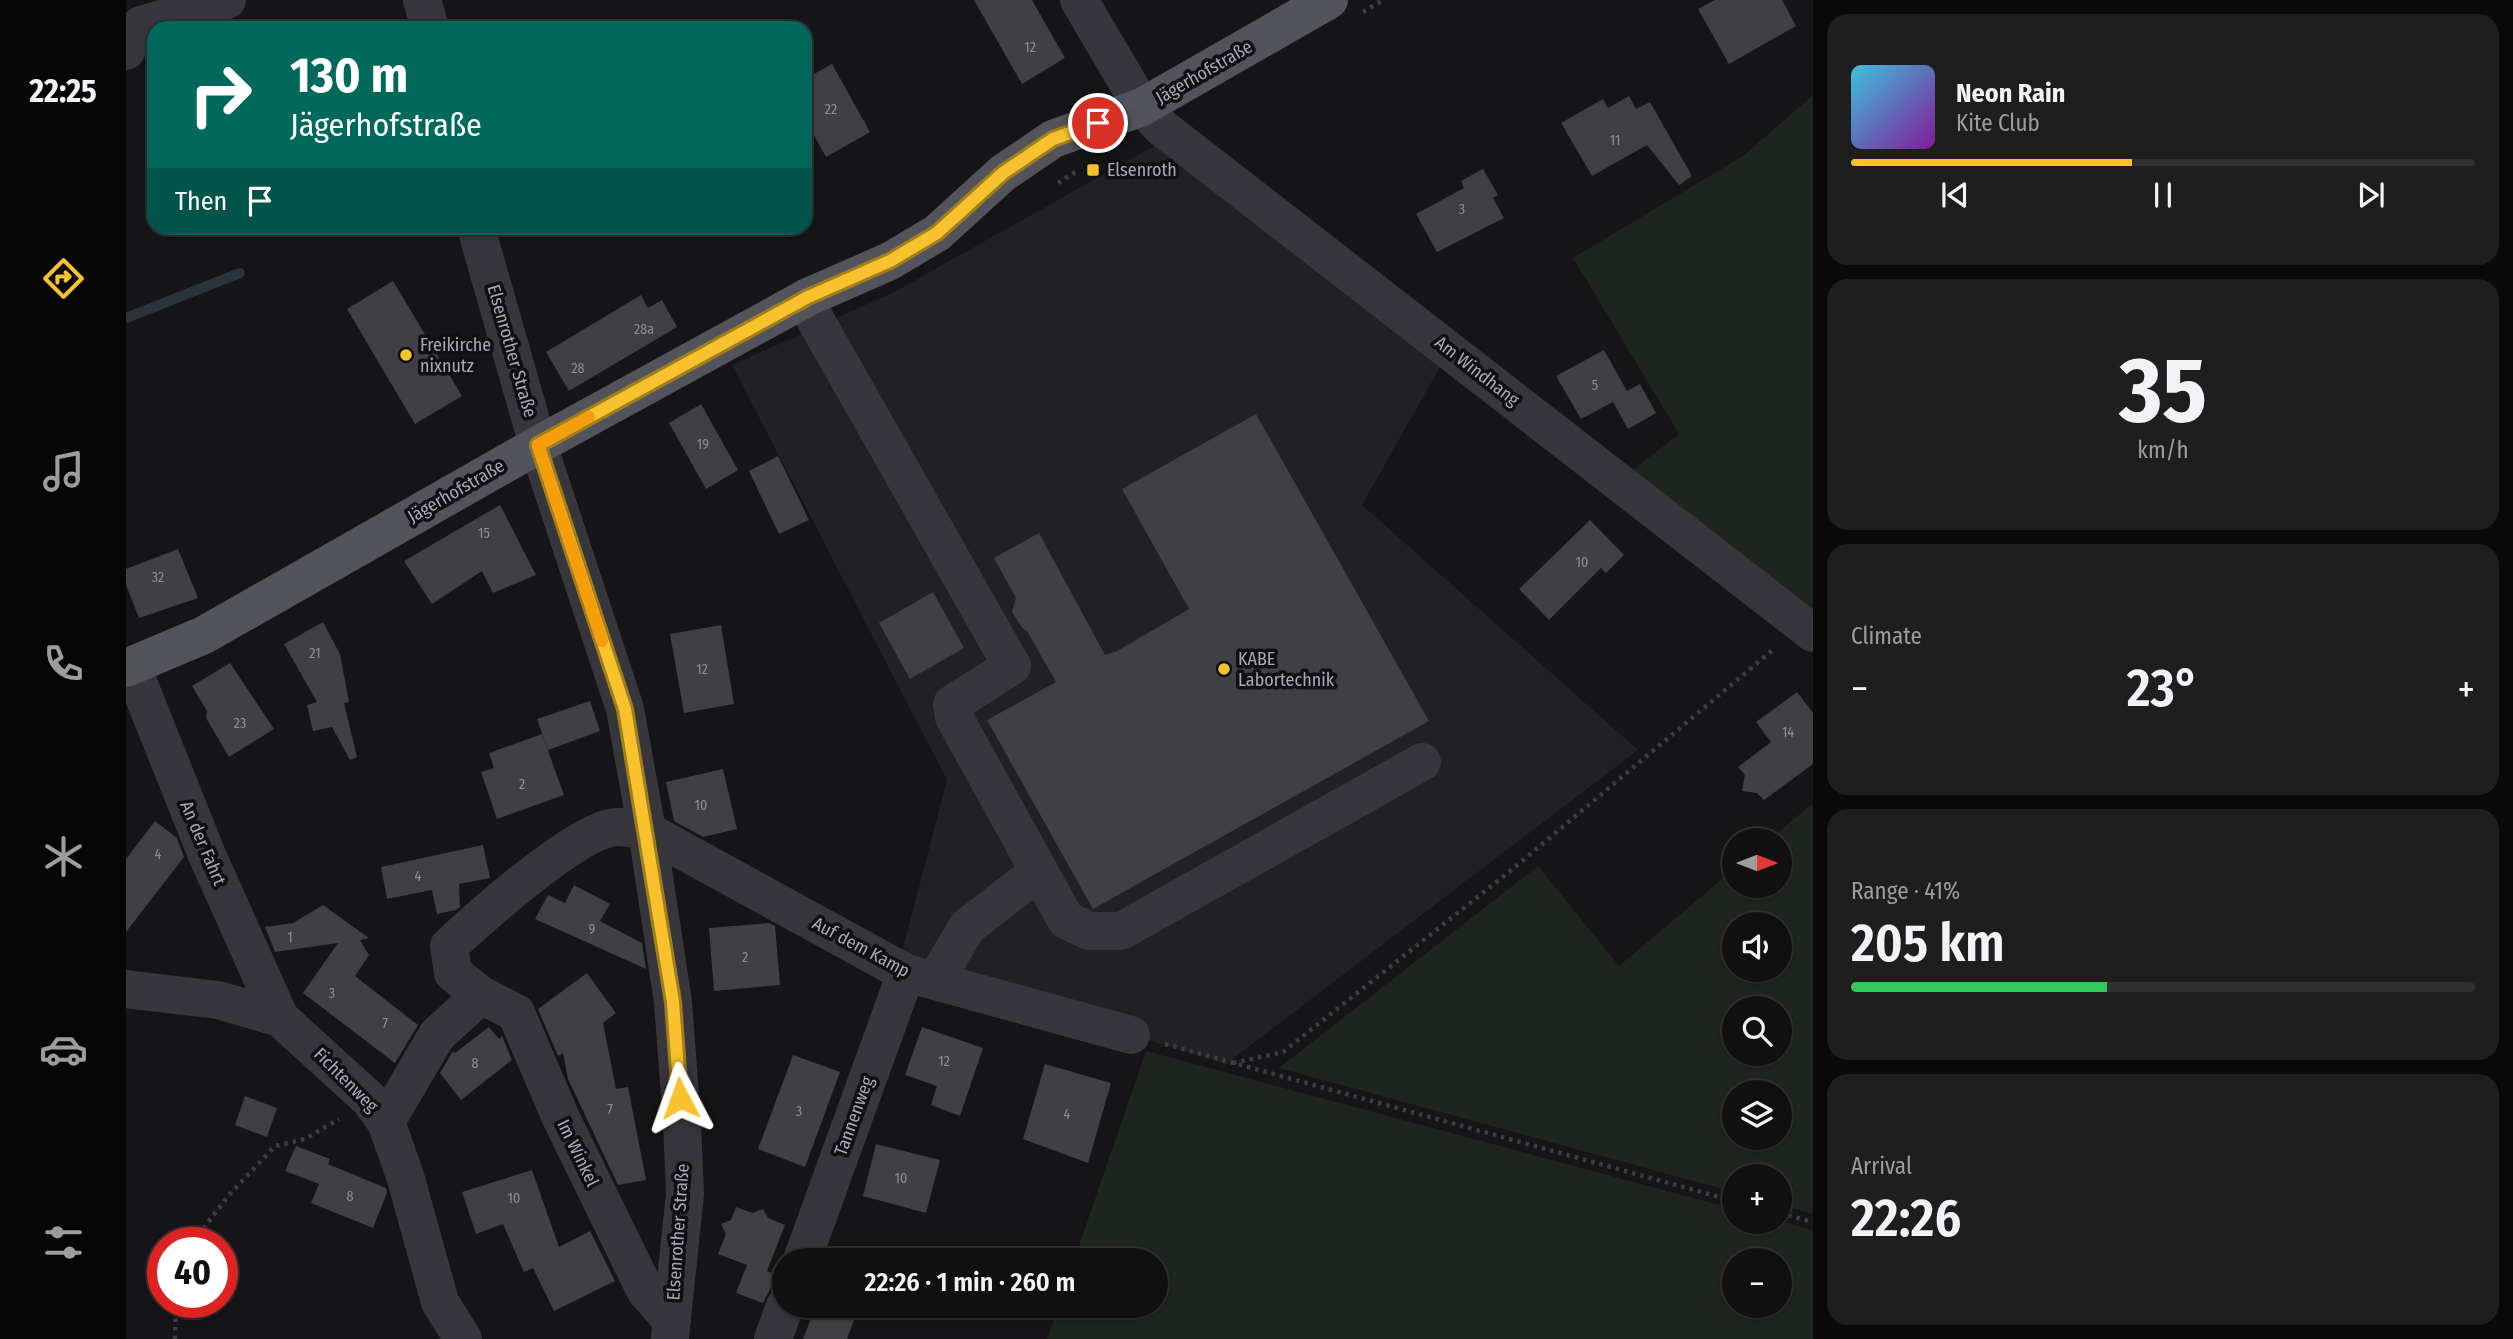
<!DOCTYPE html>
<meta charset="utf-8">
<style>
:root{--surface:#101011;--page:#1e1e1f;--text:#f1f3f6;--muted:#9c9d9f;--line:#303031;--accent:#f7c22d}
body{margin:0;font-family:"Fira Sans Condensed",sans-serif;background:var(--page);color:var(--text);height:100vh;display:flex;flex-direction:column;font-size:26px;white-space:nowrap}
*{box-sizing:border-box;margin:0}
p{font-size:23px;color:var(--muted)}
.icon{flex:none;width:38px;height:38px;fill:none;stroke:currentColor;stroke-width:2;stroke-linecap:round;stroke-linejoin:round}
.map{position:relative;flex:1;overflow:hidden}
.panel{display:flex;flex-direction:column;gap:14px;padding:14px;background:#090909;width:700px}
.panel>*{flex:none}
.top-card{position:absolute;left:21px;top:21px;width:665px;height:214px;border-radius:21px;box-shadow:0 2px 5px #0004,0 0 0 2px var(--line);background:#00695c;color:#fff;overflow:hidden}
.needle{width:46px;rotate:90deg}
.tools{position:absolute;left:1596px;top:828px;display:grid;gap:14px}
.tools a{display:grid;place-items:center;width:70px;height:70px;border-radius:50%;background:var(--surface);box-shadow:0 2px 5px #0004,0 0 0 2px var(--line);font-size:35px}
.speed{position:absolute;left:21px;top:1227px;display:flex;gap:14px;font-size:35px;font-weight:700;text-align:center}
.speed>*{display:grid;place-content:center;width:91px;height:91px;border-radius:50%;background:var(--surface);box-shadow:0 2px 5px #0004,0 0 0 2px var(--line);line-height:1}
.speed .limit{border:10px solid #d22;background:#fff;color:#111}
.pin{position:absolute;display:grid;place-items:center;width:60px;height:60px;color:#fff;margin:-30px;border:4px solid #fff;border-radius:50%;box-shadow:0 2px 7px #0007}
.me{position:absolute;width:77px;margin:-38px;rotate:356deg;stroke-linejoin:round;filter:drop-shadow(0 0 5px #0008)}
.turn{display:flex;align-items:center;gap:24px;height:147px;padding:0 28px;font-size:32px}
.turn .icon{width:91px;height:91px;stroke-width:2.5}
.turn b{display:block;font-size:49px;line-height:60px}
.then{display:flex;align-items:center;height:66px;padding:0 28px;background:#0003;gap:14px;font-size:26px}
.big{font-size:52px;font-weight:600;line-height:1.1}
.panel .widget{flex:1;display:flex;flex-direction:column;justify-content:center;gap:10px;min-width:0;padding:0 24px;border-radius:21px;background:var(--page)}
.panel .dial{align-items:center;gap:0}
.dial b{font-size:91px;line-height:1}
.song{display:flex;align-items:center;gap:21px}
.cover{width:84px;height:84px;border-radius:10px;background:linear-gradient(135deg,hsl(190 70% 55%),hsl(290 70% 35%))}
.played{height:7px;border-radius:4px;background:linear-gradient(90deg,var(--accent) 45%,var(--line) 45%)}
.keys{display:flex;justify-content:space-around;direction:ltr}
.heat{display:flex;justify-content:space-between;align-items:center;font-size:38px;direction:ltr}
.charge{height:10px;border-radius:5px;background:linear-gradient(90deg,#34c759 41%,var(--line) 0)}
.trip{position:absolute;left:646px;top:1248px;width:396px;height:70px;border-radius:35px;background:var(--surface);box-shadow:0 2px 5px #0004,0 0 0 2px var(--line);font-weight:600;line-height:70px;text-align:center}
main{display:flex;flex:1;min-height:0}
.menu{display:flex;flex-direction:column;width:126px;justify-content:space-around;align-items:center;background:#060607;color:var(--muted)}
.menu .icon{width:49px;height:49px}
.menu .selected{color:var(--accent)}
.menu b{font-size:32px;color:var(--text)}
.map>svg:first-child{display:block}
.built{fill:#212124}
.green{fill:#1d251e;fill-rule:evenodd}
.lines{fill:none;stroke-linecap:round;stroke-linejoin:round}
.stream{stroke:#2b333b;stroke-width:10}
.building{fill:#3f3f44}
.path{stroke:#3c3d43;stroke-width:4.5;stroke-dasharray:3.5 5;stroke-linecap:butt}
.minor{stroke:#36363c;stroke-width:38}
.major{stroke:#52535b;stroke-width:38}
.route-casing{stroke:#a17e1d;stroke-width:18}
.route{stroke:#f7c22d;stroke-width:12}
.slow{stroke:#f59e0b;stroke-width:12}
.poi-dot{fill:#f7c22d;stroke:#101012;stroke-width:2.5}
.labels{text-anchor:middle;dominant-baseline:central;stroke-width:7;stroke-linejoin:round;paint-order:stroke}
.number-label{font-size:14px;fill:#8c8f9b}
.street-label{font-size:18px;fill:#a6aab8;stroke:#101012}
.poi-label{font-size:18px;fill:#a6aab8;stroke:#101012;text-anchor:start}
</style>
<main>
<nav class="menu">
<b>22:25</b>
<svg class="icon selected" aria-label="directions" viewBox="0 0 24 24"><path d="M12 3l9 9-9 9-9-9zM9 14v-3h6M13 9l2 2-2 2"/></svg>
<svg class="icon" aria-label="music" viewBox="0 0 24 24"><path d="M9 18V5l10-2v13"/><circle cx="6" cy="18" r="3"/><circle cx="16" cy="16" r="3"/></svg>
<svg class="icon" aria-label="phone" viewBox="0 0 24 24"><path d="M5 4h4l2 5-3 2q2 4 5 5l2-3 5 2v4C11 20 4 13 5 4z"/></svg>
<svg class="icon" aria-label="climate" viewBox="0 0 24 24"><path d="M12 3v18M4 7l16 10M4 17L20 7"/></svg>
<svg class="icon" aria-label="car" viewBox="0 0 24 24"><path d="M5 17H2v-5l4-1 3-4h7l3 4 3 1v5h-3M9 17h6M6 11h13"/><circle cx="7" cy="17" r="2"/><circle cx="17" cy="17" r="2"/></svg>
<svg class="icon" aria-label="filters" viewBox="0 0 24 24"><path d="M4 7h16M4 17h16"/><circle cx="9" cy="7" r="2"/><circle cx="15" cy="17" r="2"/></svg>
</nav>
<div class="map">
<svg width="1687" height="1339" viewBox="0 0 1687 1339">
<rect width="100%" height="100%" fill="#151517"/>
<path class="built" d="M1037,141L1318,360L1236,505L1512,750L1100,1064L773,963L821,780L606,365L770,291Z"/>
<path class="green" d="M1687,95V620L1500,475L1553,434L1447,258L1617,156Z
M1687,803V1214L1654,1205V1176H1608V1192L1153,1068L1412,866L1493,966L1608,869V886H1654V840H1643ZM1608,924H1654V970H1608ZM1608,1008H1654V1054H1608ZM1608,1092H1654V1138H1608Z
M1020,1051L1608,1209V1222L1654,1221L1687,1230V1339H921L933,1306H1029V1260H948ZM1608,1260H1654V1306H1608Z"/>
<g class="lines">
<path class="stream" d="M0,318L114,273"/>
</g>
<path class="building" d="M848,0H906L939,58L896,84Z
M1589,0H1656L1670,26L1603,64L1572,9Z
M706,64L744,132L700,157L679,119V79Z
M1503,96L1510,109L1524,102L1566,176L1553,185L1521,145L1466,176L1435,123L1477,99L1482,108Z
M1357,169L1372,195L1367,198L1378,218L1311,252L1290,214L1338,188L1335,181Z
M267,281L336,396L289,424L221,309Z
M515,295L522,308L536,300L551,327L443,391L420,352Z
M1478,350L1501,391L1514,384L1530,413L1502,429L1487,402L1455,419L1430,376Z
M575,404L612,470L580,489L543,423Z
M1130,414L1303,721L967,909L861,720L930,682L901,631L896,628L886,612L890,598L868,558L913,533L979,655L991,651L1063,609L996,489Z
M652,456L683,520L653,534L623,471Z
M374,505L410,575L367,593L356,571L306,604L278,561Z
M1464,520L1498,555L1480,573L1475,568L1423,620L1393,589Z
M52,549L72,598L13,618L0,585V569Z
M807,592L838,648L784,679L753,623Z
M197,622L214,654L223,702L218,703L231,757L224,760L206,727L187,731L181,705L191,702L158,644Z
M595,625L608,704L558,713L544,634Z
M104,663L148,729L103,757L80,718L81,711L66,686Z
M1671,692L1687,713V764L1638,800L1631,793L1616,791L1619,775L1612,767L1645,742L1630,722Z
M464,701L474,731L422,750L411,719Z
M416,734L438,795L371,819L355,772L368,768L363,753Z
M597,769L611,829L577,837L548,821L540,782Z
M29,821L51,838L58,857L0,932V859Z
M357,845L364,878L333,884L334,907L330,910L311,914L306,890L261,899L255,867Z
M448,885L484,904L474,921L516,943L520,969L409,919L422,895L439,903Z
M197,905L243,938L234,940L243,955L229,976L292,1025L269,1063L177,993L212,943L149,952L139,927L167,923Z
M643,923L649,926L654,985L588,991L583,928Z
M461,973L490,1013L477,1023L490,1089L502,1087L520,1180L492,1185L442,1079L437,1053L432,1056L412,1009Z
M363,1027L373,1039L376,1036L386,1060L335,1100L314,1073L327,1051L329,1053Z
M796,1027L857,1048L834,1116L805,1105L811,1086L779,1075Z
M667,1055L714,1072L679,1167L632,1149Z
M919,1064L985,1083L962,1163L897,1139Z
M119,1096L151,1108L141,1137L109,1125Z
M750,1144L814,1160L800,1213L737,1196Z
M170,1146L204,1159L202,1164L260,1188L261,1193L247,1228L185,1203L193,1184L159,1171Z
M406,1170L433,1247L464,1231L489,1281L428,1311L407,1268L398,1272L377,1224L350,1234L336,1192Z
M610,1207L627,1213L637,1209L642,1218L659,1225L641,1271L651,1275L637,1303L610,1293L621,1265L592,1254L600,1234L595,1224L605,1220Z
M690,1306H733L721,1339H677Z"/>
<g class="lines">
<path class="path" d="M1237,12L1257,0
M932,183L951,171
M1039,1044L1608,1201
M1107,1063L1157,1052L1383,872L1649,648
M1654,1213L1687,1222
M67,1242L103,1195L149,1146L179,1139L213,1119
M49,1339L50,1302"/>
<path class="minor" d="M296,0L304,28
M953,0L1016,107L1035,127L1687,633
M0,51L15,25L101,0
M350,228L412,445L499,709L521,831L547,1002L556,1123L559,1194L544,1337
M682,297L689,319L886,666L826,704L828,717L940,920L963,931H995L1296,762
M6,667L81,855L154,1018
M809,981L841,927L912,872
M0,989L92,1000L154,1018L244,1100L260,1122L280,1179L314,1302L337,1339
M260,1122L311,1035L355,995
M676,1260L780,973
M546,1321L519,1290L435,1118L390,1013L355,995L327,973L323,946C355,916 442,839 483,828C494,825 510,830 521,831L780,973L1005,1035
M647,1339L659,1306"/>
<path class="major" d="M0,668L78,635L412,445L682,297L764,261L811,233L877,173L927,139L1016,107L1203,0"/>
</g>
<g class="lines">
<g class="route-casing">
<path id="route" d="M554,1098L547,1002L499,709L412,445L682,297L764,261L811,233L877,173L927,139L972,123"/>
</g>
<use href="#route" class="route"/>
<path class="slow" d="M463,417L412,445L476,641"/>
</g>
<g class="poi-dot">
<rect x="960" y="163" width="14" height="14" rx="3.5"/>
<circle cx="280" cy="355" r="7"/>
<circle cx="1098" cy="669" r="7"/>
</g>
<g class="labels">
<g class="number-label">
<text x="904" y="47">12</text>
<text x="705" y="109">22</text>
<text x="1489" y="140">11</text>
<text x="1336" y="209">3</text>
<text x="518" y="329">28a</text>
<text x="452" y="368">28</text>
<text x="1469" y="385">5</text>
<text x="577" y="444">19</text>
<text x="358" y="533">15</text>
<text x="1456" y="562">10</text>
<text x="32" y="577">32</text>
<text x="189" y="653">21</text>
<text x="576" y="669">12</text>
<text x="114" y="723">23</text>
<text x="1662" y="732">14</text>
<text x="396" y="784">2</text>
<text x="575" y="805">10</text>
<text x="32" y="854">4</text>
<text x="292" y="876">4</text>
<text x="466" y="929">9</text>
<text x="164" y="937">1</text>
<text x="619" y="957">2</text>
<text x="206" y="993">3</text>
<text x="259" y="1023">7</text>
<text x="818" y="1061">12</text>
<text x="349" y="1063">8</text>
<text x="484" y="1109">7</text>
<text x="673" y="1111">3</text>
<text x="941" y="1114">4</text>
<text x="775" y="1178">10</text>
<text x="224" y="1196">8</text>
<text x="388" y="1198">10</text>
</g>
<g class="street-label">
<text transform="translate(1078 72) rotate(-30)">Jägerhofstraße</text>
<text transform="translate(386 351) rotate(74)">Elsenrother Straße</text>
<text transform="translate(1351 371) rotate(38)">Am Windhang</text>
<text transform="translate(330 491) rotate(-30)">Jägerhofstraße</text>
<text transform="translate(77 843) rotate(67)">An der Fahrt</text>
<text transform="translate(735 947) rotate(28)">Auf dem Kamp</text>
<text transform="translate(220 1080) rotate(45)">Fichtenweg</text>
<text transform="translate(728 1116) rotate(-70)">Tannenweg</text>
<text transform="translate(452 1153) rotate(64)">Im Winkel</text>
<text transform="translate(552 1232) rotate(-86)">Elsenrother Straße</text>
</g>
<g class="poi-label">
<text x="981" y="170">Elsenroth</text>
<text x="294" y="345">Freikirche<tspan x="294" dy="21">nixnutz</tspan></text>
<text x="1112" y="659">KABE<tspan x="1112" dy="21">Labortechnik</tspan></text>
</g>
</g>
</svg>
<div class="tools">
<a><svg class="needle" viewBox="-14 -14 28 28"><path d="M0-13l5 13h-10z" fill="#e53935"/><path d="M0 13l5-13h-10z" fill="#9c9d9f"/></svg></a>
<a><svg class="icon" aria-label="sound" viewBox="0 0 24 24"><path d="M4 9h4l5-4v14l-5-4H4zM17 9q2 3 0 6"/></svg></a>
<a><svg class="icon" aria-label="search" viewBox="0 0 24 24"><circle cx="10" cy="10" r="6"/><path d="M15 15l6 6"/></svg></a>
<a><svg class="icon" aria-label="layers" viewBox="0 0 24 24"><path d="M12 4l9 5-9 5-9-5zM3 14l9 5 9-5"/></svg></a>
<a>+</a>
<a>−</a>
</div>
<div class="speed"><div class="limit">40</div></div>
<div class="pin" style="left:972px;top:123px;background:#d93025"><svg class="icon" aria-label="arrive" viewBox="0 0 24 24"><path d="M6 21V4h12l-3 4 3 4H6"/></svg></div>
<svg class="me" style="left:554px;top:1098px" viewBox="-20 -20 40 40"><path d="M0-17L14 15 0 8-14 15z" fill="#f7c22d" stroke="#fff" stroke-width="4"/></svg>
<div class="trip">22:26 · 1 min · 260 m</div>
<div class="top-card">
<div class="turn"><svg class="icon" aria-label="right" viewBox="0 0 24 24"><path d="M7 20v-9h11M14 6l5 5-5 5"/></svg><div><b>130 m</b>Jägerhofstraße</div></div>
<div class="then">Then<svg class="icon" aria-label="arrive" viewBox="0 0 24 24"><path d="M6 21V4h12l-3 4 3 4H6"/></svg></div>
</div>
</div>
<section class="panel">
<div class="widget">
<div class="song"><i class="cover"></i><div><b>Neon Rain</b><p>Kite Club</p></div></div>
<div class="played"></div>
<div class="keys"><svg class="icon" aria-label="previous" viewBox="0 0 24 24"><path d="M18 5L8 12l10 7zM5 5v14"/></svg><svg class="icon" aria-label="pause" viewBox="0 0 24 24"><path d="M8 5v14M16 5v14"/></svg><svg class="icon" aria-label="next" viewBox="0 0 24 24"><path d="M6 5l10 7-10 7zM19 5v14"/></svg></div>
</div>
<div class="widget dial"><b>35</b><p>km/h</p></div>
<div class="widget"><p>Climate</p>
<div class="heat"><a>−</a><b class="big">23°</b><a>+</a></div>
</div>
<div class="widget"><p>Range · 41%</p><b class="big">205 km</b><div class="charge"></div></div>
<div class="widget"><p>Arrival</p><b class="big">22:26</b></div>
</section>
</main>
